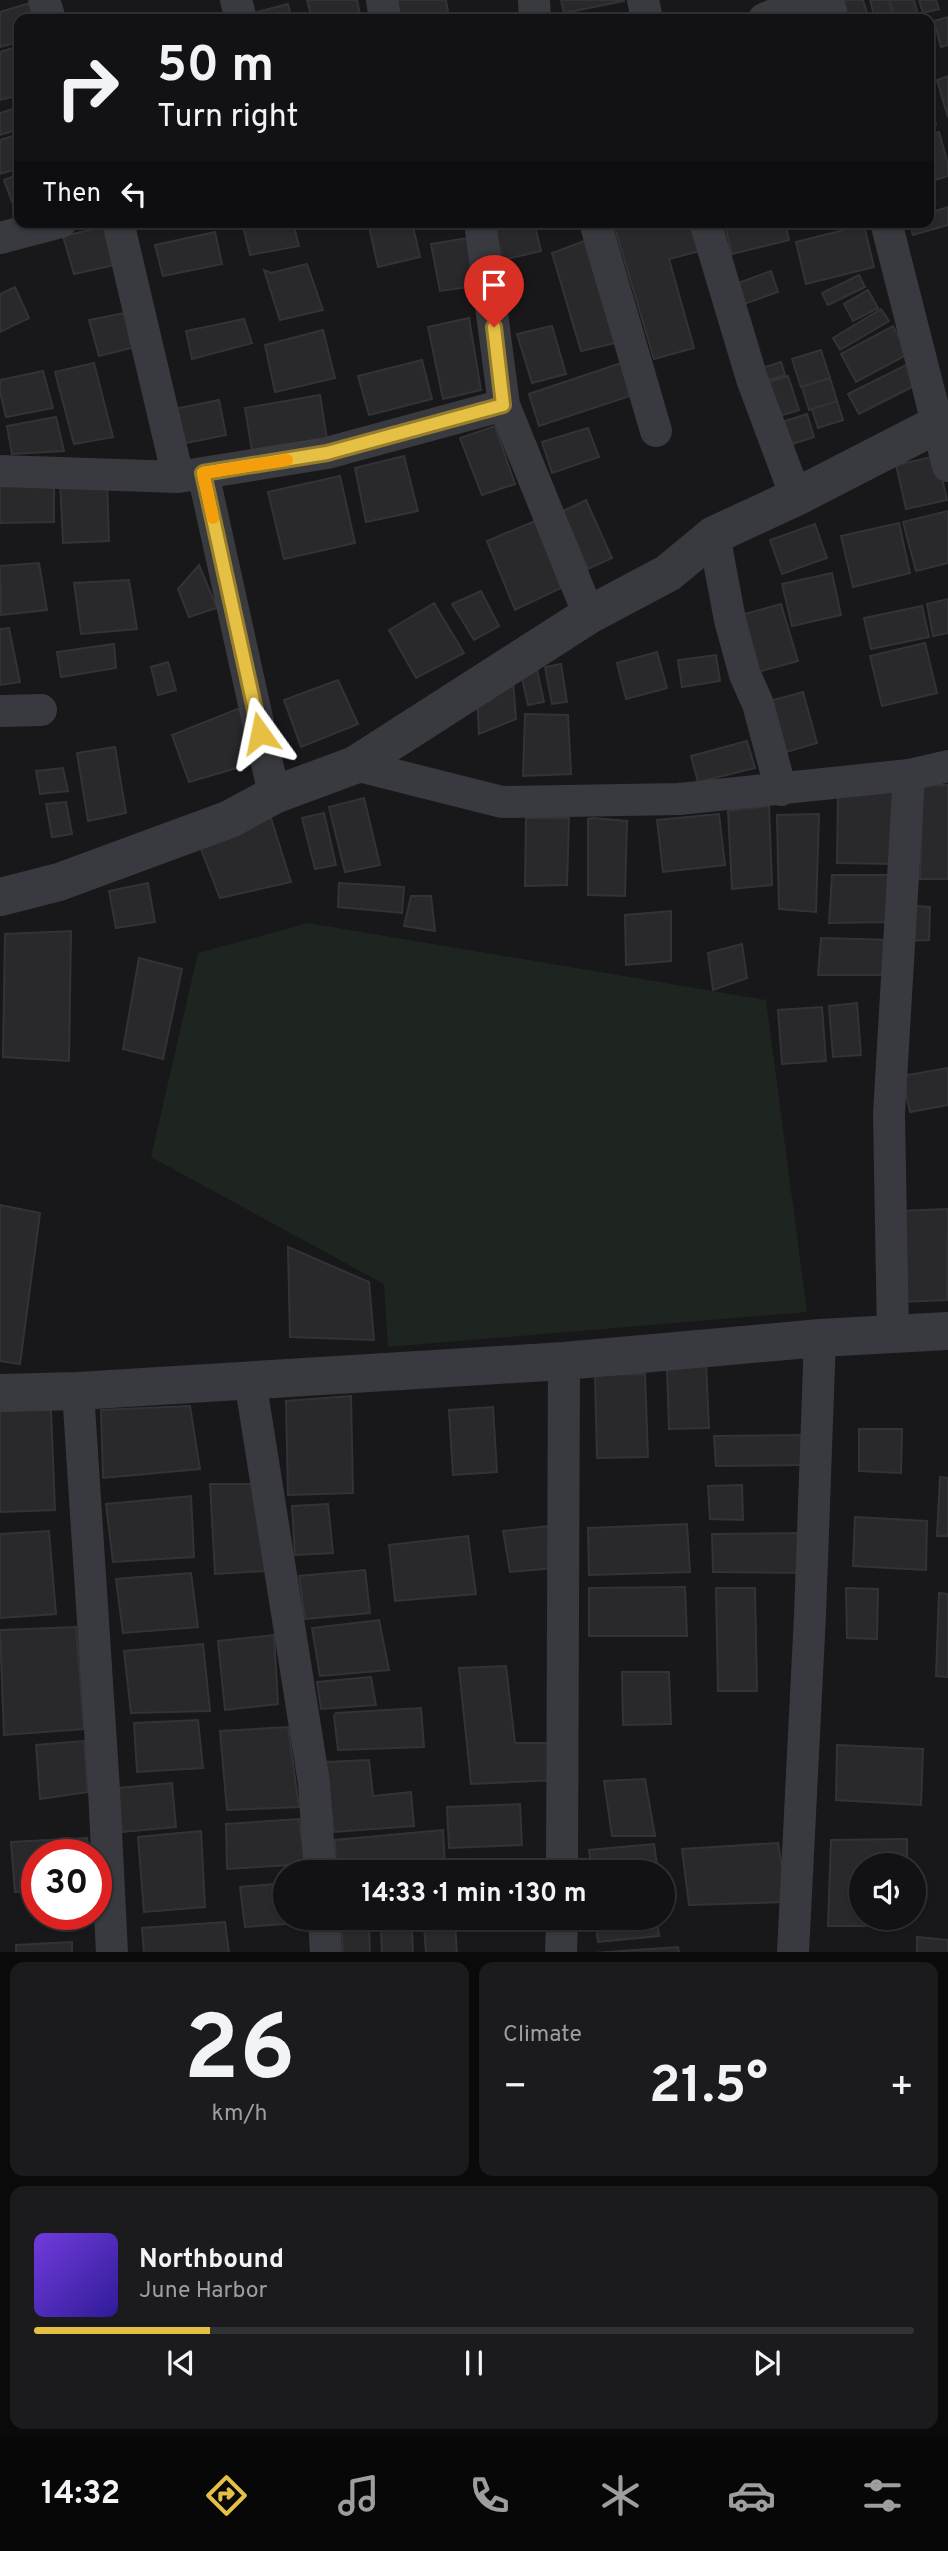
<!DOCTYPE html>
<meta charset="utf-8">
<style>
:root{--surface:#121214;--page:#1b1b1d;--text:#f1f3f6;--muted:#9c9ea0;--line:#313234;--accent:#e5c045}
body{margin:0;font-family:Overpass,sans-serif;background:var(--page);color:var(--text);height:100vh;display:flex;flex-direction:column;font-size:26px;white-space:nowrap}
*{box-sizing:border-box;margin:0}
p{font-size:23px;color:var(--muted)}
.icon{flex:none;width:38px;height:38px;fill:none;stroke:currentColor;stroke-width:2;stroke-linecap:round;stroke-linejoin:round}
.map{position:relative;height:1952px;overflow:hidden}
.sheet{display:flex;flex-direction:column;gap:10px;padding:10px;background:#0a0a0b;flex:1}
.sheet>*{flex:none}
.guide{position:absolute;left:14px;top:14px;width:920px;height:214px;border-radius:14px;box-shadow:0 2px 5px #0004,0 0 0 2px var(--line);background:#121214;color:var(--text);overflow:hidden}
.buttons{position:absolute;left:849px;top:1853px;display:grid;gap:14px}
.buttons a{display:grid;place-items:center;width:77px;height:77px;border-radius:50%;background:var(--surface);box-shadow:0 2px 5px #0004,0 0 0 2px var(--line);font-size:35px}
.speed{position:absolute;left:21px;top:1839px;display:flex;gap:14px;font-size:35px;font-weight:700;text-align:center}
.speed>*{display:grid;place-content:center;width:91px;height:91px;border-radius:50%;background:var(--surface);box-shadow:0 2px 5px #0004,0 0 0 2px var(--line);line-height:1}
.speed .limit{border:10px solid #d22;background:#fff;color:#111}
.pin{position:absolute;display:grid;place-items:center;width:60px;height:60px;color:#fff;margin:-72px -30px;border-radius:50% 50% 50% 0;rotate:-45deg;box-shadow:0 0 7px #0007}
.pin .icon{rotate:45deg}
.me{position:absolute;width:77px;margin:-38px;rotate:348deg;stroke-linejoin:round;filter:drop-shadow(0 0 5px #0008)}
.turn{display:flex;align-items:center;gap:24px;height:147px;padding:0 28px;font-size:32px}
.turn .icon{width:91px;height:91px;stroke-width:2.5}
.turn b{display:block;font-size:49px;line-height:60px}
.then{display:flex;align-items:center;height:66px;padding:0 28px;background:#0003;gap:14px;font-size:26px}
.big{font-size:52px;font-weight:700;line-height:1.1}
.sheet .card{flex:1;display:flex;flex-direction:column;justify-content:center;gap:10px;min-width:0;padding:0 24px;border-radius:14px;background:var(--page)}
.sheet .dial{align-items:center;gap:0}
.dial b{font-size:91px;line-height:1}
.song{display:flex;align-items:center;gap:21px}
.cover{width:84px;height:84px;border-radius:10px;background:linear-gradient(135deg,hsl(260 70% 55%),hsl(250 70% 35%))}
.played{height:7px;border-radius:4px;background:linear-gradient(90deg,var(--accent) 20%,var(--line) 20%)}
.keys{display:flex;justify-content:space-around;direction:ltr}
.heat{display:flex;justify-content:space-between;align-items:center;font-size:38px;direction:ltr}
.sheet .tiles{flex:1;display:grid;gap:10px;grid-template-columns:1fr 1fr}
.card:last-child{grid-column:span 2}
.trip{position:absolute;left:273px;top:1860px;width:402px;height:70px;border-radius:35px;background:var(--surface);box-shadow:0 2px 5px #0004,0 0 0 2px var(--line);font-weight:700;line-height:70px;text-align:center}
.tab-bar{display:flex;height:112px;justify-content:space-around;align-items:center;background:#070708;color:var(--muted)}
.tab-bar .icon{width:49px;height:49px}
.tab-bar .selected{color:var(--accent)}
.tab-bar b{font-size:32px;color:var(--text)}
.map>svg:first-child{display:block}
.park{fill:#1e2520}
.building{fill:#29282b;stroke:#333236;stroke-width:2}
.lines{fill:none;stroke-linecap:round;stroke-linejoin:round}
.minor{stroke:#393a3f;stroke-width:32}
.tertiary{stroke:#393a3f;stroke-width:38}
.route-casing{stroke:#957d2d;stroke-width:18}
.route{stroke:#e5c045;stroke-width:12}
.slow{stroke:#f59e0b;stroke-width:12}
</style>
<div class="map">
<svg width="948" height="1953" viewBox="0 0 948 1953">
<rect width="100%" height="100%" fill="#18181a"/>
<path class="park" d="M308,923L766,1000L807,1312L388,1347L384,1284L151,1157L198,953Z"/>
<path class="building" d="M307,0H357L361,19H312Z
M397,0H446L448,12L401,19Z
M561,0H624V1L564,13Z
M845,0H863L869,19H845L840,2Z
M870,0H889L895,19H875Z
M889,0H914L919,19H895Z
M919,0H936L939,9L923,13Z
M30,3L35,19H19V42L0,47V12Z
M288,4L292,19H254L253,13Z
M948,17V45L941,47L934,21Z
M19,46V95L0,100V52Z
M948,76V117L937,80Z
M929,99L936,124L929,126Z
M19,107V129L0,135V113Z
M939,132L948,164V176L929,182V135Z
M19,134V168L0,174V140Z
M19,174V205L14,207L4,180Z
M948,207V225L913,235L909,222H929V213Z
M242,222H293L299,246L250,255Z
M368,222H412L420,257L378,267Z
M493,222H534L541,251L503,260Z
M613,222H691L700,251L669,259L694,348L654,359Z
M724,222H785L789,240L732,254Z
M864,225L874,267L806,284L796,242Z
M109,226L119,264L74,274L63,236Z
M215,232L222,264L163,276L155,245Z
M468,238L477,286L440,291L431,244Z
M584,241L615,343L581,351L552,253Z
M307,264L323,310L280,320L264,270L271,273Z
M771,271L778,292L744,304L738,283Z
M859,275L865,287L828,305L822,293Z
M15,287L29,318L0,332V294Z
M868,290L878,308L853,321L844,304Z
M881,309L889,321L840,350L833,338Z
M130,312L139,346L99,356L89,320Z
M469,318L481,390L443,399L428,327Z
M244,319L252,343L192,359L186,331Z
M552,326L566,374L532,383L517,334Z
M893,326L908,354L856,382L841,354Z
M323,330L335,378L275,392L265,345Z
M821,350L830,378L801,387L792,359Z
M422,360L432,399L369,415L358,376Z
M624,362L636,394L539,426L529,394Z
M781,362L785,375L766,381L762,368Z
M94,363L113,437L74,444L55,372Z
M910,363L920,383L859,414L848,394Z
M43,371L53,408L6,417L0,392V380Z
M788,376L799,410L776,417L766,383Z
M830,378L837,401L809,410L802,387Z
M320,395L327,439L252,451L245,408Z
M219,400L226,435L181,444L174,409Z
M837,401L843,420L818,428L812,409Z
M807,414L814,437L786,446L779,423Z
M56,417L64,451L12,454L7,426Z
M495,426L515,484L482,495L460,438Z
M588,428L599,457L552,473L542,442Z
M404,456L418,511L366,522L355,468Z
M937,456L947,500L906,509L896,465Z
M340,476L355,543L284,559L268,492Z
M60,481H107L109,541L63,543Z
M0,484L54,486V522L0,523Z
M586,500L612,558L588,569L563,511Z
M948,511V563L916,571L903,522Z
M535,521L561,588L515,610L487,541Z
M899,523L910,573L853,587L841,536Z
M815,524L827,558L782,574L770,540Z
M39,563L47,610L1,615L0,566Z
M199,565L217,608L189,617L178,589Z
M832,573L841,615L792,626L782,584Z
M129,580L137,629L81,634L74,583Z
M481,591L499,626L474,640L452,604Z
M948,599V633L933,636L927,604Z
M434,603L464,653L416,678L389,630Z
M781,604L798,661L750,674L734,617Z
M922,606L929,637L871,649L864,618Z
M9,628L20,682L0,685V629Z
M925,643L937,693L882,706L870,656Z
M114,644L116,668L61,677L57,652Z
M657,652L667,688L626,699L617,663Z
M716,655L720,681L682,687L678,660Z
M168,662L176,690L158,695L151,667Z
M561,664L567,702L552,704L545,667Z
M537,670L544,702L528,705L521,674Z
M338,680L358,724L301,747L284,700Z
M513,680L516,719L479,734L477,697Z
M803,692L817,743L772,756L758,704Z
M240,708L261,761L189,782L172,735Z
M525,714L568,715L571,774L523,776Z
M747,741L755,768L698,782L691,756Z
M115,747L126,813L88,821L77,753Z
M63,768L68,791L40,794L36,771Z
M923,785H948V879H920Z
M898,791L895,864L837,863L838,793Z
M364,798L380,865L345,872L329,807Z
M66,802L72,834L52,837L46,804Z
M769,806L772,885L732,889L728,811Z
M324,813L336,865L315,869L302,818Z
M719,814L725,865L663,872L657,820Z
M819,814L816,912L779,909L777,815Z
M270,815L291,882L220,898L197,839Z
M526,818H569L567,885L525,886Z
M592,818L627,821L625,896L588,895V819Z
M832,875H894L891,922L829,923Z
M148,883L155,922L116,928L109,891Z
M339,883L404,887L402,913L338,907Z
M411,896H431L435,931L404,926Z
M901,905L930,907L929,940L906,941Z
M671,911V961L626,965L625,915Z
M71,931L69,1061L3,1057L5,934Z
M821,938L893,940L890,975H818Z
M742,944L747,978L713,990L708,953Z
M139,958L182,969L163,1059L123,1049Z
M857,1003L861,1055L833,1057L829,1006Z
M822,1007L826,1061L782,1064L778,1010Z
M948,1068V1105L910,1112L902,1076Z
M0,1205L40,1213L20,1364L0,1361Z
M948,1209L947,1300L900,1302V1211Z
M288,1247L369,1282L374,1340L290,1337Z
M706,1363L709,1428L669,1429L667,1366Z
M645,1374L648,1457L597,1458L595,1375Z
M351,1396L353,1493L288,1495L286,1401Z
M190,1406L200,1469L103,1478L101,1410Z
M493,1407L497,1472L453,1475L449,1410Z
M51,1409L55,1510L0,1512V1410Z
M859,1429H902L901,1473L859,1471Z
M808,1435L809,1465L716,1466L714,1436Z
M940,1477L948,1478V1536H937Z
M210,1484H252L266,1571L215,1574Z
M742,1485L743,1520L710,1519L708,1486Z
M191,1496L194,1557L113,1562L106,1504Z
M328,1504L333,1553L295,1555L292,1506Z
M855,1517L927,1521L926,1570L853,1566Z
M687,1524L690,1572L589,1575L588,1528Z
M549,1526L555,1568L510,1572L503,1531Z
M49,1531L56,1614L0,1618V1534Z
M805,1533L804,1573L713,1572L712,1534Z
M468,1536L476,1594L395,1601L389,1545Z
M365,1570L370,1613L305,1619L299,1576Z
M191,1573L198,1627L123,1633L116,1579Z
M685,1587L687,1636H589V1588Z
M716,1588H755L757,1691H718Z
M846,1588L878,1589L877,1639L847,1638Z
M939,1593L948,1594V1677L936,1676Z
M379,1620L389,1670L320,1676L312,1628Z
M76,1627L84,1729L4,1735L0,1630Z
M274,1635L278,1704L225,1710L218,1641Z
M203,1644L210,1711L131,1713L124,1651Z
M506,1666L515,1743H555L556,1780L471,1784L459,1668Z
M622,1672H669L671,1724L623,1725Z
M371,1677L376,1705L321,1709L317,1682Z
M421,1708L424,1747L338,1750L334,1716L336,1713Z
M198,1720L203,1768L137,1772L134,1723Z
M288,1727L299,1807L227,1810L220,1731Z
M84,1741L88,1792L40,1799L36,1745Z
M837,1745L923,1749L921,1805L836,1800Z
M369,1760L373,1796L411,1792L414,1826L334,1832L326,1762Z
M645,1779L655,1836H612L604,1781Z
M172,1783L176,1827L122,1832L118,1788Z
M520,1804L522,1845L449,1848L447,1807Z
M299,1819L305,1864L227,1869L226,1824Z
M443,1830L445,1865L336,1871L335,1840Z
M201,1831L205,1907L144,1912L138,1837Z
M87,1838L90,1855H37V1891L15,1892L11,1842Z
M907,1839V1866H861V1918H907V1926H828L831,1840Z
M778,1843L788,1902L689,1905L682,1849Z
M654,1844L658,1872H592L589,1850Z
M285,1883V1918H297L298,1923L245,1927L240,1887Z
M342,1918H418V1921L343,1926Z
M595,1918H657L659,1936L598,1942Z
M225,1922L229,1953H144L142,1928Z
M455,1924L457,1953H426L424,1925Z
M369,1929L370,1953H343L342,1931Z
M412,1930L413,1953H382L381,1931Z
M917,1937L948,1940V1953H917Z
M72,1942V1953H16V1945Z
M678,1947L679,1953H594Z"/>
<g class="lines">
<path class="minor" d="M44,0L50,19
M236,0L241,19
M382,0L385,19
M534,0L535,19
M643,0L647,19
M828,0L833,19
M764,19L808,0
M118,222L178,477
M480,222L504,405L589,615
M595,222L656,431
M705,222L752,379L796,497
M886,222L948,466
M0,238L61,222
M0,471L178,477L327,453L504,405
M203,473L274,795
M714,535L730,620L745,675L758,704L781,790
M0,711L41,710
M355,765L502,802L679,799L909,775L948,766
M893,1335L889,1114L909,775
M250,1380L314,1783L320,1872
M78,1391L104,1790L112,1953
M562,1872L564,1361
M324,1918L326,1953
M561,1953L562,1918
M793,1953L810,1615L820,1338"/>
<path class="tertiary" d="M0,897L59,882L230,819L274,795L355,765L589,615L668,573L714,535L796,497L948,419
M0,1393L78,1391L564,1361L820,1338L948,1331"/>
</g>
<g class="lines">
<g class="route-casing">
<path id="route" d="M260,733L203,473L327,453L503,405L494,327"/>
</g>
<use href="#route" class="route"/>
<path class="slow" d="M213,518L203,473L287,460"/>
</g>
</svg>
<div class="buttons">
<a><svg class="icon" aria-label="sound" viewBox="0 0 24 24"><path d="M4 9h4l5-4v14l-5-4H4zM17 9q2 3 0 6"/></svg></a>
</div>
<div class="speed"><div class="limit">30</div></div>
<div class="pin" style="left:494px;top:327px;background:#d93025"><svg class="icon" aria-label="arrive" viewBox="0 0 24 24"><path d="M6 21V4h12l-3 4 3 4H6"/></svg></div>
<svg class="me" style="left:260px;top:733px" viewBox="-20 -20 40 40"><path d="M0-17L14 15 0 8-14 15z" fill="#e5c045" stroke="#fff" stroke-width="4"/></svg>
<div class="trip">14:33 · 1 min · 130 m</div>
<div class="guide">
<div class="turn"><svg class="icon" aria-label="right" viewBox="0 0 24 24"><path d="M7 20v-9h11M14 6l5 5-5 5"/></svg><div><b>50 m</b>Turn right</div></div>
<div class="then">Then<svg class="icon" aria-label="left" viewBox="0 0 24 24"><path d="M17 20v-9H6M10 6l-5 5 5 5"/></svg></div>
</div>
</div>
<section class="sheet">
<div class="tiles">
<div class="card dial"><b>26</b><p>km/h</p></div>
<div class="card"><p>Climate</p>
<div class="heat"><a>−</a><b class="big">21.5°</b><a>+</a></div>
</div>
<div class="card">
<div class="song"><i class="cover"></i><div><b>Northbound</b><p>June Harbor</p></div></div>
<div class="played"></div>
<div class="keys"><svg class="icon" aria-label="previous" viewBox="0 0 24 24"><path d="M18 5L8 12l10 7zM5 5v14"/></svg><svg class="icon" aria-label="pause" viewBox="0 0 24 24"><path d="M8 5v14M16 5v14"/></svg><svg class="icon" aria-label="next" viewBox="0 0 24 24"><path d="M6 5l10 7-10 7zM19 5v14"/></svg></div>
</div>
</div>
</section>
<nav class="tab-bar">
<b>14:32</b>
<svg class="icon selected" aria-label="directions" viewBox="0 0 24 24"><path d="M12 3l9 9-9 9-9-9zM9 14v-3h6M13 9l2 2-2 2"/></svg>
<svg class="icon" aria-label="music" viewBox="0 0 24 24"><path d="M9 18V5l10-2v13"/><circle cx="6" cy="18" r="3"/><circle cx="16" cy="16" r="3"/></svg>
<svg class="icon" aria-label="phone" viewBox="0 0 24 24"><path d="M5 4h4l2 5-3 2q2 4 5 5l2-3 5 2v4C11 20 4 13 5 4z"/></svg>
<svg class="icon" aria-label="climate" viewBox="0 0 24 24"><path d="M12 3v18M4 7l16 10M4 17L20 7"/></svg>
<svg class="icon" aria-label="car" viewBox="0 0 24 24"><path d="M5 17H2v-5l4-1 3-4h7l3 4 3 1v5h-3M9 17h6M6 11h13"/><circle cx="7" cy="17" r="2"/><circle cx="17" cy="17" r="2"/></svg>
<svg class="icon" aria-label="filters" viewBox="0 0 24 24"><path d="M4 7h16M4 17h16"/><circle cx="9" cy="7" r="2"/><circle cx="15" cy="17" r="2"/></svg>
</nav>
